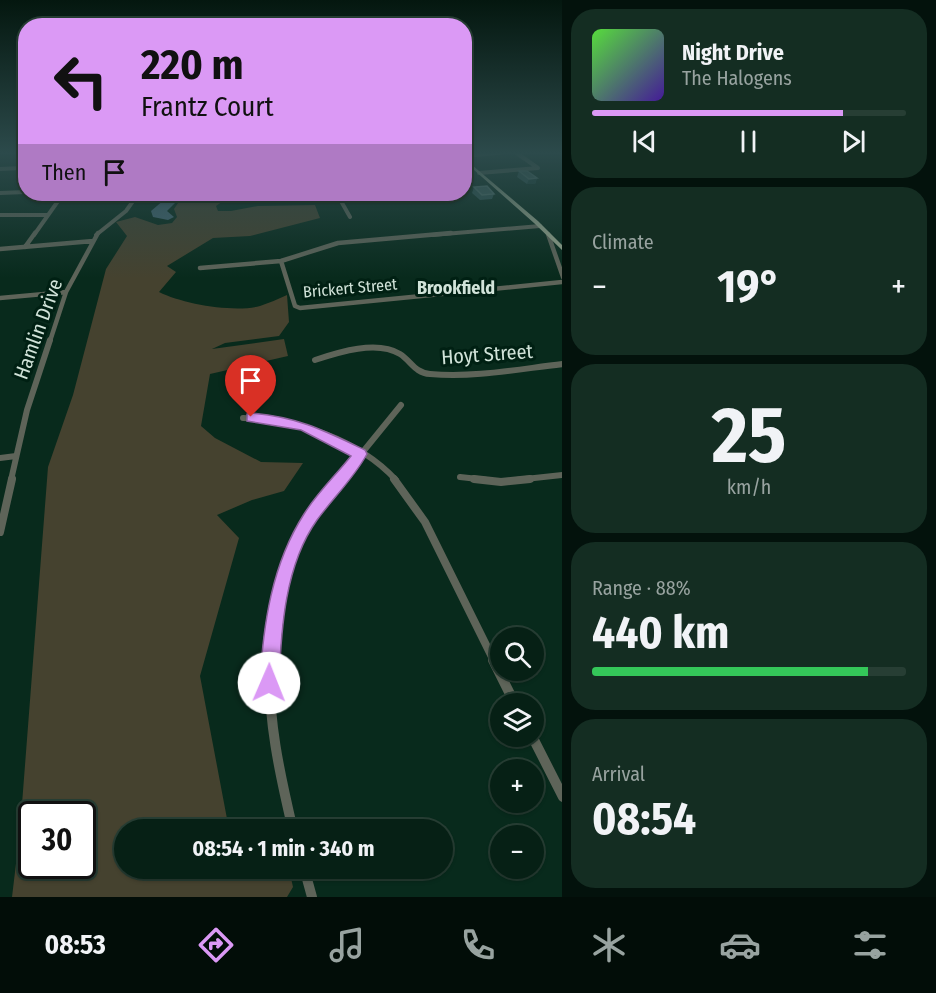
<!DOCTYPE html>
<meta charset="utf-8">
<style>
:root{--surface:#062015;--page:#142d22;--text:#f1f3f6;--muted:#98a3a0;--line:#273e34;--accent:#db99f5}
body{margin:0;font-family:"Fira Sans Condensed",sans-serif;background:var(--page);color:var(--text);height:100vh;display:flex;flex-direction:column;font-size:22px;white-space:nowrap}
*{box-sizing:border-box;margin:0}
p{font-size:20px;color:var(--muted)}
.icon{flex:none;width:33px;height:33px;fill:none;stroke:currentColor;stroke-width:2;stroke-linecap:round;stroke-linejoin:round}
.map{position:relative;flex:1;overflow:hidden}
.sheet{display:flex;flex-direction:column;gap:9px;padding:9px;background:#03120c;width:374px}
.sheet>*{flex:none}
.top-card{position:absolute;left:18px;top:18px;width:454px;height:183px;border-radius:24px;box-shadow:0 2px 4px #0004,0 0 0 2px var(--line);background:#db99f5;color:#111;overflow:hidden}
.buttons{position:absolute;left:490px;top:627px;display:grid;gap:12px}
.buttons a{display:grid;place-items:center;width:54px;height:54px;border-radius:50%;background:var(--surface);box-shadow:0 2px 4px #0004,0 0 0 2px var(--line);font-size:30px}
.speed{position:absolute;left:18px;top:801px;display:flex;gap:12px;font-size:30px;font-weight:700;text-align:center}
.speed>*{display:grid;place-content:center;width:78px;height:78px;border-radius:50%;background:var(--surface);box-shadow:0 2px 4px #0004,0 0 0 2px var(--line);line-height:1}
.speed .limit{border:3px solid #111;border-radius:9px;background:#fff;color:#111}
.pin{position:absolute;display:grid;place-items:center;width:51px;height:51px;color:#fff;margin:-62px -26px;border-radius:50% 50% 50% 0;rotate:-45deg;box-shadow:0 0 6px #0007}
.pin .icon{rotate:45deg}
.me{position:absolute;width:66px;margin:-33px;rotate:1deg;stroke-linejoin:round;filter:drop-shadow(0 0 4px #0008)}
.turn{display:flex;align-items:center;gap:21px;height:126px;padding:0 24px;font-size:27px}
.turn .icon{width:78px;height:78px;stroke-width:2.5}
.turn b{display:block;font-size:42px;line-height:51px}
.then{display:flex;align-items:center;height:57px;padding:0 24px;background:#0003;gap:12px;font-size:22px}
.big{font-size:45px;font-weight:700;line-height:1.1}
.sheet .card{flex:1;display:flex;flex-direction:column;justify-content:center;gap:9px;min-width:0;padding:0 21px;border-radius:24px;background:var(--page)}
.sheet .dial{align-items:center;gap:0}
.dial b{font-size:78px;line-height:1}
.song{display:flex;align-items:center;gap:18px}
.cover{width:72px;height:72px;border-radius:9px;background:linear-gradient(135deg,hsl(110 70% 55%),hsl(260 70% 35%))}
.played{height:6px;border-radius:3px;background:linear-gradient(90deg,var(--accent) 80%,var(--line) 80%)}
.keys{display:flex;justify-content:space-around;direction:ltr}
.heat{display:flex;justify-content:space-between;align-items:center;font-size:33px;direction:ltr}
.charge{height:9px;border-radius:4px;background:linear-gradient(90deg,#34c759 88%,var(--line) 0)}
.trip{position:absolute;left:114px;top:819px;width:339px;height:60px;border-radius:30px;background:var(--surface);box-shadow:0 2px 4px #0004,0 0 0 2px var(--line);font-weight:700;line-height:60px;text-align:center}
.tabs{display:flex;height:96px;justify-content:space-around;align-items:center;background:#020d08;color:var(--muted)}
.tabs .icon{width:42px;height:42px}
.tabs .current{color:var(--accent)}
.tabs b{font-size:27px;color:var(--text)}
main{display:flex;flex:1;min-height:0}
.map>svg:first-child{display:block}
.green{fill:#45422f;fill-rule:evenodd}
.water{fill:#456673}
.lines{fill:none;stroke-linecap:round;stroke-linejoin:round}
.minor-far4{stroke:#5e6459;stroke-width:4}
.minor-far3{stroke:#5e6459;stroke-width:4.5}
.minor-far2{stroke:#5e6459;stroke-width:6}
.minor-far1{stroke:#5e6459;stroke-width:8}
.minor{stroke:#5e6459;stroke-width:10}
.major{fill:#98a68e;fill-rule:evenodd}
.wall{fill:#315654}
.shaded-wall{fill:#193e38}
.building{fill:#426562;stroke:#597975;stroke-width:1.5}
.route{fill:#db99f5;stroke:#8e639f;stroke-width:1.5}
.labels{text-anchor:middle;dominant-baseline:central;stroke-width:6;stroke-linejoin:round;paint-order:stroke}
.far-street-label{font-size:16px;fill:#d1e3d9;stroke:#002013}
.far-neighbourhood-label{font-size:18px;font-weight:bold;fill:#d1e3d9;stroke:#002013}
.street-label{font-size:20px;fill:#d1e3d9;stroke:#002013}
</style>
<main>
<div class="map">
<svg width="563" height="897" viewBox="0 0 563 897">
<rect width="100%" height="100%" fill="#082a1c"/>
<path class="green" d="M184,194H225L226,199L216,206L218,211H231L258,206L315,205L320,218L250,236L213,238L167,266L176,272L159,292C183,304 234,313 260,306C269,303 278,299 287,295L289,322L279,336L225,343L212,349L284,339L288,356L210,374L201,426L215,438L261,462L303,463L284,491L252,500L217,515L239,538L200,676L228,824L276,817L279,829L124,830V868L289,869L293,887L287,897H12L20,830L48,467L73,395L106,269L127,236L116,222L135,217L158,225L172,223L177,217L174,209ZM32,814H82V866H32Z"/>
<path class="water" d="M171,194H184L167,211L174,217L168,220L153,217L151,211Z"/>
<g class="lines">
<path class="minor-far4" d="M465,156L506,152
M0,169L21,168
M479,173L538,168L515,152
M0,193L26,192
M337,194L350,217
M0,215H47
M34,235L63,194
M96,235L126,211L138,194
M432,235L540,226"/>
<path class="minor-far3" d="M548,234L563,277
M25,247L35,233
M0,249L93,241
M281,261L295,306L300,308L563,282
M200,268L281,261L338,243L451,233
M0,298L66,292
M50,341L66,292L98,233"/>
<path class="minor-far2" d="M315,360C339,352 377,340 400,354C411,361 415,373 430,374C474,378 519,369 563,364
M243,418C297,419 358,439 396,480
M0,458L16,456
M460,477L487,480
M11,480L27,410L50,340
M340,480L401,405
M516,480L563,475"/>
<path class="minor-far1" d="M394,479L425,522L494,661
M474,479L501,482L530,479
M0,532L12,479
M270,661C273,611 284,563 309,519C317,505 331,492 341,479"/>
<path class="minor" d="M270,660C267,717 280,775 293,830
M493,660L515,704
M532,736L563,797
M304,868L312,897"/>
<path class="major" d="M465,159L538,221L563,246V251L534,223L465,162Z"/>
</g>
<path class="wall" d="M519,171L537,178L535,184H527L517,177Z
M474,187L494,194L492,199L480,200L472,193Z"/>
<path class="shaded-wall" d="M537,178L535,184H527L529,179Z"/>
<path class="building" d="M519,171H527L537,178L529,179Z
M487,186L494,194L482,195L474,187Z"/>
<linearGradient id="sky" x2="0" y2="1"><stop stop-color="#04170f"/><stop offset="0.55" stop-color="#2c4a4b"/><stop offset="1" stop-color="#2c4a4b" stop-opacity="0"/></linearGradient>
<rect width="563" height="278" fill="url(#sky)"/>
<path class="route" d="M251,413C298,417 323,430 365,450L367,454C354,478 333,498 317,520C285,565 281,629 279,683L276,689L269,692L263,689L260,683C263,624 272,564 304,514C317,493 336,475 351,456L301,430L247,421V414Z"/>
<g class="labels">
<g class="far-street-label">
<text transform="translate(350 288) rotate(-5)">Brickert Street</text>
</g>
<g class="far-neighbourhood-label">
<text x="456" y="288">Brookfield</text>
</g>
<g class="street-label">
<text transform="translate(38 329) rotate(-70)">Hamlin Drive</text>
<text transform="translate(487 354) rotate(-4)">Hoyt Street</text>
</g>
</g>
</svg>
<div class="buttons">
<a><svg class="icon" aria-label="search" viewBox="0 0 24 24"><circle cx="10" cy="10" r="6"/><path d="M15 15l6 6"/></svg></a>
<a><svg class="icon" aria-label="layers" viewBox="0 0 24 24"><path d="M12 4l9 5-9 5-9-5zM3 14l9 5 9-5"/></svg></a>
<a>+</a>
<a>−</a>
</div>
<div class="speed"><div class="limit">30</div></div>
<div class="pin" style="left:251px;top:417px;background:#d93025"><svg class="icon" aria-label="arrive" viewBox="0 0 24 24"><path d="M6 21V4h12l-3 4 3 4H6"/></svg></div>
<svg class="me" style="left:269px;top:683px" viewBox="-20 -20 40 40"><circle r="19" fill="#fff"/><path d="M0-13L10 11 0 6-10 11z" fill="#db99f5"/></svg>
<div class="trip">08:54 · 1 min · 340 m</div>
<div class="top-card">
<div class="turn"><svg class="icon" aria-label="left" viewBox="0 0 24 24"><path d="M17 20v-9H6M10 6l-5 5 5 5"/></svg><div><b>220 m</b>Frantz Court</div></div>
<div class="then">Then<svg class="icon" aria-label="arrive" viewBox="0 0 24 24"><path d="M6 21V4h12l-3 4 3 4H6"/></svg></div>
</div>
</div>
<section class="sheet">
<div class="card">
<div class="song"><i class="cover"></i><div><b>Night Drive</b><p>The Halogens</p></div></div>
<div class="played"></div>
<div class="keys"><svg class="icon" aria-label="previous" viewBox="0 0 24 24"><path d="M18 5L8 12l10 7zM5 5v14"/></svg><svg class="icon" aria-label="pause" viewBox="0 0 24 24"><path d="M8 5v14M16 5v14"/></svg><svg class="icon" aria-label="next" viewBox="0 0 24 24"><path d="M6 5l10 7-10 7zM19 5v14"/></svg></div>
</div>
<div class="card"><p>Climate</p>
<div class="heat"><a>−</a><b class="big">19°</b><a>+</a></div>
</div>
<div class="card dial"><b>25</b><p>km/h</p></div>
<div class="card"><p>Range · 88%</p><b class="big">440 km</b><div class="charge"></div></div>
<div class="card"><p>Arrival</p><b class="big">08:54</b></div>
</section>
</main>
<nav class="tabs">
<b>08:53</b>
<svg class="icon current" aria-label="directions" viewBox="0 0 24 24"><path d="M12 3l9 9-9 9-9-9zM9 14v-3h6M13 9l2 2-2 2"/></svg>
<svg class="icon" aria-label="music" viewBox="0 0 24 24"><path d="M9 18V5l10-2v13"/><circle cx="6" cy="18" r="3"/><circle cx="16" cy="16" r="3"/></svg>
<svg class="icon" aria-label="phone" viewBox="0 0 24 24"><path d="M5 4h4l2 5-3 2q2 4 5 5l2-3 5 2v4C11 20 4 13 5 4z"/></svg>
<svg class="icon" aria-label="climate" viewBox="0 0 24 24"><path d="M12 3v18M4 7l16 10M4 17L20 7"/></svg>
<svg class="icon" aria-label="car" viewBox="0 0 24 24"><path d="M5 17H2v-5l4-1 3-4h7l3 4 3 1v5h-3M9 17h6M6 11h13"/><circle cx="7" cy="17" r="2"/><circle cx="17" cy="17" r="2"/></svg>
<svg class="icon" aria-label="filters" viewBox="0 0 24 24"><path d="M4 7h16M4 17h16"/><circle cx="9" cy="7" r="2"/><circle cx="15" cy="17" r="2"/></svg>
</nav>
